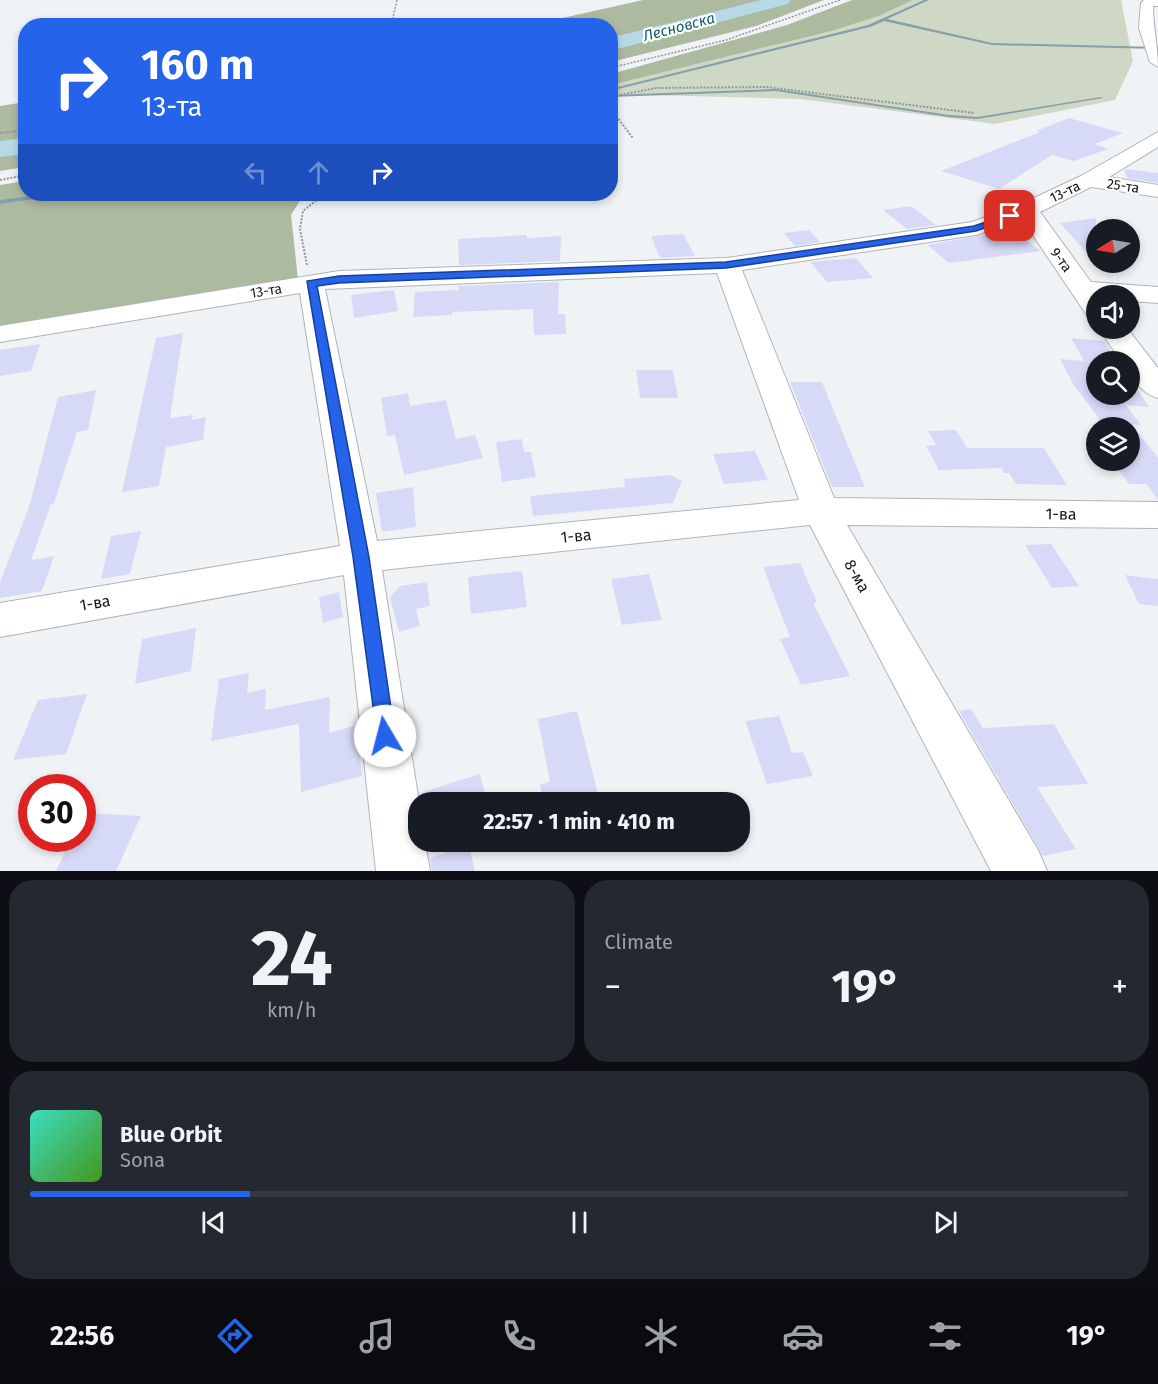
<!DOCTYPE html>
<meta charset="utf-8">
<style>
:root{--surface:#171b24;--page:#242831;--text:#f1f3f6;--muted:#9ea1a6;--line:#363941;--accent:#2563eb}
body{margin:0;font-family:"Fira Sans",sans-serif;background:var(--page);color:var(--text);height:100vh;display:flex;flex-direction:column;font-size:22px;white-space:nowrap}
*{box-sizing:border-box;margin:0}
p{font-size:20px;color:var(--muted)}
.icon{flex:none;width:33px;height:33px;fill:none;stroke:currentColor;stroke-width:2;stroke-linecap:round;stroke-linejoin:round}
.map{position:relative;height:871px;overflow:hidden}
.details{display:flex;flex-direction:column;gap:9px;padding:9px;background:#0d0f14;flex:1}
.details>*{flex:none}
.hud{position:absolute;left:18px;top:18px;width:600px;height:183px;border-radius:24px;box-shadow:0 3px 9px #0003;background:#2563eb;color:#fff;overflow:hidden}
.needle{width:39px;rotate:259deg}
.buttons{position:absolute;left:1086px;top:219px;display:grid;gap:12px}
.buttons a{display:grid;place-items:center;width:54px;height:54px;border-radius:50%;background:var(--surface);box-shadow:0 3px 9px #0003;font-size:30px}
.speed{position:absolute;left:18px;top:774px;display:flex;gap:12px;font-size:30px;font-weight:700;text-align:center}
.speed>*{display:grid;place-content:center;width:78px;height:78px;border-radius:50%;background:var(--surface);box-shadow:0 3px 9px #0003;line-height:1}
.speed .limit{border:9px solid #d22;background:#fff;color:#111}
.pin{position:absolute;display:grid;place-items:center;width:51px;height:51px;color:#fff;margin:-26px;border-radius:12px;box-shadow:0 3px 9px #0006}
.me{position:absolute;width:66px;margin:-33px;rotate:352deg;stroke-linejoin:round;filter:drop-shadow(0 0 4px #0008)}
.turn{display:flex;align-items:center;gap:21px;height:126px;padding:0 24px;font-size:27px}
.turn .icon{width:78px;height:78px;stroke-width:2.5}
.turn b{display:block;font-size:42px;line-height:51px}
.lanes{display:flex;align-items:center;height:57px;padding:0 24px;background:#0003;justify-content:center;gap:30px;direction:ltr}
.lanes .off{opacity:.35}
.big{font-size:45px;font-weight:700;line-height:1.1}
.details .card{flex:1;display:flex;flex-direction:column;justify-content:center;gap:9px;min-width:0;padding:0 21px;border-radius:24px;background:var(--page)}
.details .dial{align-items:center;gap:0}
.dial b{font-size:78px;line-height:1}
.song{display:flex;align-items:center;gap:18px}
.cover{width:72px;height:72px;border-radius:9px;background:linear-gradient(135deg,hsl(170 70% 55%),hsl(100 70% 35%))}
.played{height:6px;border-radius:3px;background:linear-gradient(90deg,var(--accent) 20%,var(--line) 20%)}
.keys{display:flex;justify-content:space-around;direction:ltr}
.heat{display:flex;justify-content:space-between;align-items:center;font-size:33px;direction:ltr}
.details .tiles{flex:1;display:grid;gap:9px;grid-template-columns:1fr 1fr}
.card:last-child{grid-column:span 2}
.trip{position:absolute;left:408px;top:792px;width:342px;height:60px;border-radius:24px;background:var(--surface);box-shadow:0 3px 9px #0003;font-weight:700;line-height:60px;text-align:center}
.tab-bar{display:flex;height:96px;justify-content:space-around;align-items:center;background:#090b0e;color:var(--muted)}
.tab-bar .icon{width:42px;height:42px}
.tab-bar .active{color:var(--accent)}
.tab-bar b{font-size:27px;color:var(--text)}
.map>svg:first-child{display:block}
.green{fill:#ced8c5}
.forest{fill:#acba9f}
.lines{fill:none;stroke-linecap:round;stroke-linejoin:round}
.stream{fill:#869fa8;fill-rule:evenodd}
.river{fill:#b6dae5;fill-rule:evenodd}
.building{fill:#d7daf7}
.minor-casing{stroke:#b1b3b7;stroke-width:2}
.path-far1{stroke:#959699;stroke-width:1.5;stroke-dasharray:2 1.5;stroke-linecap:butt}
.path{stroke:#959699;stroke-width:2;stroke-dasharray:2 1.5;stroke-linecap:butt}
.minor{fill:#fff;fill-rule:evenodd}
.route{fill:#2563eb;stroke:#184099;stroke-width:1.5}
.labels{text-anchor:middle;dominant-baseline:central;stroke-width:4.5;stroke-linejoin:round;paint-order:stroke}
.far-street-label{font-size:14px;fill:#161618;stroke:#fff}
.far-water-label{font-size:15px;font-style:italic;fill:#12596a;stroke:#fff}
.street-label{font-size:16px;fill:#161618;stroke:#fff}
</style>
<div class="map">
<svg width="1158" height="871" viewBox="0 0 1158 871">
<rect width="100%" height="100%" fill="#f0f3f6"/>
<path class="green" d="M913,0H1121L1133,61L1115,100L995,124L800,99L611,94L610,85L832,31L879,16Z"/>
<path class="forest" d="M643,0H824L756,26L611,62L610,26L531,25Z
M852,0H913L879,16L832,31L611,85V74L787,25Z
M25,102V167L0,171V106Z
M25,181L26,194H304L291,215L298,279L0,328V185Z"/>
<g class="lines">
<path class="stream" d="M924,0H929L887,19L992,43L1158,47V49L992,45L884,21L870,27L610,91V89L868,25Z
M776,89L949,115L977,117L1101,97L1103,98L977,119L949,117L776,91L610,97V95Z
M46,194H57L54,196L0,204V200Z"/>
<path class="river" d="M761,0H791L788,4L610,51V38Z
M26,138V154L0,157V141Z"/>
</g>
<path class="building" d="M1069,118L1123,133L1095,144L1108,149L1074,161L1052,155L999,189L941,171L1040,132L1036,131Z
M1127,169L1158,173V183L1127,178L1124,170Z
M911,206L936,225L907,229L883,210Z
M1096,218V263L1060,223Z
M809,230L820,242L795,246L784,233Z
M1011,230L1041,251L949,263L927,245Z
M683,234L695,256L660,258L651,236Z
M527,235V238L561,236L560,261L459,265L458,239Z
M856,258L873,278L827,282L810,262Z
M559,282L558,314H565L566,334L534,335L533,309L452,312V315L413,317L415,292L459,290V286Z
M394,290L398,311L354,318L351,295Z
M183,333L170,418L193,415L192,420L206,417L203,440L166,447L159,486L122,492L156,338Z
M1071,338L1104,341L1119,362H1096V394H1130V378L1149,407L1126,405L1141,425L1131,424L1158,458V500L1147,484H1129L1112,460H1130V428H1106L1073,384L1060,359L1084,361Z
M40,344L31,371L0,376V350Z
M636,370H673L678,398H640Z
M790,382H822L865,487H832Z
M96,390L88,430L77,432L54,503L51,504L31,560L54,556L42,591L0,598V582L29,507L58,397Z
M408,393L410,406L446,400L456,439L475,435L483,458L404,475L395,435L387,436L381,398Z
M956,430L967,448H1044L1067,485L1016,484L1009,473H1004L1002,468L939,470L926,446L936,445L928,431Z
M522,439L524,452H531L536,477L502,482L496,442Z
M755,451L768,480L724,484L713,454Z
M670,475L682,481L673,503L533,516L530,496L625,487L624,479Z
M413,487L416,527L382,532L376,493Z
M141,531L130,574L101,579L111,536Z
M1051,544L1079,586L1052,588L1025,545Z
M800,563L817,602L813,603L850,676L801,685L780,639L790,637L763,567Z
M522,571L527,607L471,614L468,577Z
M649,574L662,620L622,625L611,579Z
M1125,575L1158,579V606L1139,604Z
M427,582L430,606L416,609L420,626L399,632L390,597L400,586Z
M339,592L343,617L323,623L319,597Z
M196,628L191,671L135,684L142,639Z
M249,673L247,693L266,689L265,710L330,697L329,733L357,725L362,776L301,792L299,724L211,741L219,679Z
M87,694L66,754L13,760L38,700Z
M971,709L983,728L1054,724L1088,784L1037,787L1076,849L1043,856L959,711Z
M577,711L600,802H544L540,784L550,782L538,719Z
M779,716L792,753L803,752L813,776L767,784L745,721Z
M480,774L487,802H421L420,793Z
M82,813L141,816L116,871H56L72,838H82Z
M469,845L475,871H432L430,858Z"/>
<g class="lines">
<g class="minor-casing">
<path id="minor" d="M1144,0H1158V6H1153C1153,27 1158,46 1158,67L1150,62L1139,28L1141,3Z
M1158,132V147L1109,177L1158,185V197L1091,187L1040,212L1091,282L1158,287V303L1130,301V296H1096V316L1086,314L1022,219L976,235L742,270L834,498L1158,502V528L847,525L1039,852L1047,871H991L810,525L382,570L419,802L418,842H425L430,871H376L344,575L0,637V603L340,546L300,293L0,342V326L339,271L727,258L972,222L1019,205L1081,176ZM717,273L799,500L377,541L325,289Z
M1098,328H1127L1158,368V398C1142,394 1130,378 1130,362H1122Z"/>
</g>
<path class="path-far1" d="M391,26L397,0
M610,68L726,40L840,0"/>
<path class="path" d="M610,97L656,88L766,87L974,113
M610,108L633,138
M0,133L26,130
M0,180L26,175
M307,265L300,229L303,211L319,198L334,194"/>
<use href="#minor" class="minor"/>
</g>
<path class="route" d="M1010,214L1014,216L1013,218L976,231L726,268L339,283L317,286L369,557L395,736L392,743L385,746L378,743L353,557L307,281L339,276L726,262L974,226Z"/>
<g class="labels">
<g class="far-street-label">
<text transform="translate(1123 186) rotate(9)">25-та</text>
<text transform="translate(1065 192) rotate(-26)">13-та</text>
<text transform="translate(1061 260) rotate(55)">9-та</text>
<text transform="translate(266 291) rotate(-9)">13-та</text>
</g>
<g class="far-water-label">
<text transform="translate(679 27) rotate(-15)">Лесновска</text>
</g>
<g class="street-label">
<text transform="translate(1061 514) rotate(1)">1-ва</text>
<text transform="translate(576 536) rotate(-6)">1-ва</text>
<text transform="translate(857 576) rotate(61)">8-ма</text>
<text transform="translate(95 603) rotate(-10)">1-ва</text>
</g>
</g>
</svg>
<div class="buttons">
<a><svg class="needle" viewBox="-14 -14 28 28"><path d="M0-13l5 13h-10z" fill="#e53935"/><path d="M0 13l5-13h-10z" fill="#9ea1a6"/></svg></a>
<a><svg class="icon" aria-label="sound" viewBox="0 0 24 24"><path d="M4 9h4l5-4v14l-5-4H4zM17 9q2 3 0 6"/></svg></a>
<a><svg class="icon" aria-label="search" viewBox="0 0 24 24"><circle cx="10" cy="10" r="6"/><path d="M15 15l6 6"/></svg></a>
<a><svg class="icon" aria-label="layers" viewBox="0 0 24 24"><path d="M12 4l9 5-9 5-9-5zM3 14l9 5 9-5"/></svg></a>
</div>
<div class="speed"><div class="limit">30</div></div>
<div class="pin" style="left:1010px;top:216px;background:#d93025"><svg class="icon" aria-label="arrive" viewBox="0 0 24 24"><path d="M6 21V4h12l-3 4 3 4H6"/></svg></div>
<svg class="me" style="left:385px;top:736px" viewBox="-20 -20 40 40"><circle r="19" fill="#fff"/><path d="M0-13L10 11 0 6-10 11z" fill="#2563eb"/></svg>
<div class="trip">22:57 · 1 min · 410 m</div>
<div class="hud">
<div class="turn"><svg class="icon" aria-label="right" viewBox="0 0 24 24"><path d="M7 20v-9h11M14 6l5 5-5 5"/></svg><div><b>160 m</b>13-та</div></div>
<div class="lanes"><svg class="icon off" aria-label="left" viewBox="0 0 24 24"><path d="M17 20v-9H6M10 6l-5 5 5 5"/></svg><svg class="icon off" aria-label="ahead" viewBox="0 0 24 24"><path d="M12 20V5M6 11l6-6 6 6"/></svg><svg class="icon" aria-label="right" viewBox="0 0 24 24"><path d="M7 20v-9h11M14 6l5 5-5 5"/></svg></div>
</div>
</div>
<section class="details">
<div class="tiles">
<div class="card dial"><b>24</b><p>km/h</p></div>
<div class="card"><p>Climate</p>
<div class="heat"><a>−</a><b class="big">19°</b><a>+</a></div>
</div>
<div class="card">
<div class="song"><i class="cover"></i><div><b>Blue Orbit</b><p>Sona</p></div></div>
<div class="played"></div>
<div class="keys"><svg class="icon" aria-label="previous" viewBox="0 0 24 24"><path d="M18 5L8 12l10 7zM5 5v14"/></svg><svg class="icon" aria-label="pause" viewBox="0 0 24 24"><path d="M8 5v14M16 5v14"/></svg><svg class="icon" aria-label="next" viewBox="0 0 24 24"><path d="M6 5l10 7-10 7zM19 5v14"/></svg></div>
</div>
</div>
</section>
<nav class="tab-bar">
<b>22:56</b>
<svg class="icon active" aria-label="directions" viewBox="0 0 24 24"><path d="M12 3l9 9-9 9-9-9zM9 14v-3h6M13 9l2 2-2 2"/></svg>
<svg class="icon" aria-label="music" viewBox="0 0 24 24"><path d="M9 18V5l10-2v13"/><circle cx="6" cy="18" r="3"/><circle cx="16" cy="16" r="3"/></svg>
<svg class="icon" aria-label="phone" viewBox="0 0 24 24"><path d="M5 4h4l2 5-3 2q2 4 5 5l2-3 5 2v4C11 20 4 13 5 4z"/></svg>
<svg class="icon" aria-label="climate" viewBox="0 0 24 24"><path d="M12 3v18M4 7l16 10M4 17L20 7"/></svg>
<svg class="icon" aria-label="car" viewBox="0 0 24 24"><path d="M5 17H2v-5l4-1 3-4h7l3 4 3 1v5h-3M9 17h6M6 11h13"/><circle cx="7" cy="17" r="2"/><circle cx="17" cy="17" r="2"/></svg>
<svg class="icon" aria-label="filters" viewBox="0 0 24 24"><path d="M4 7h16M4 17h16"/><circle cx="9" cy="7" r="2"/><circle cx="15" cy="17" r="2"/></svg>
<b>19°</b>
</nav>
